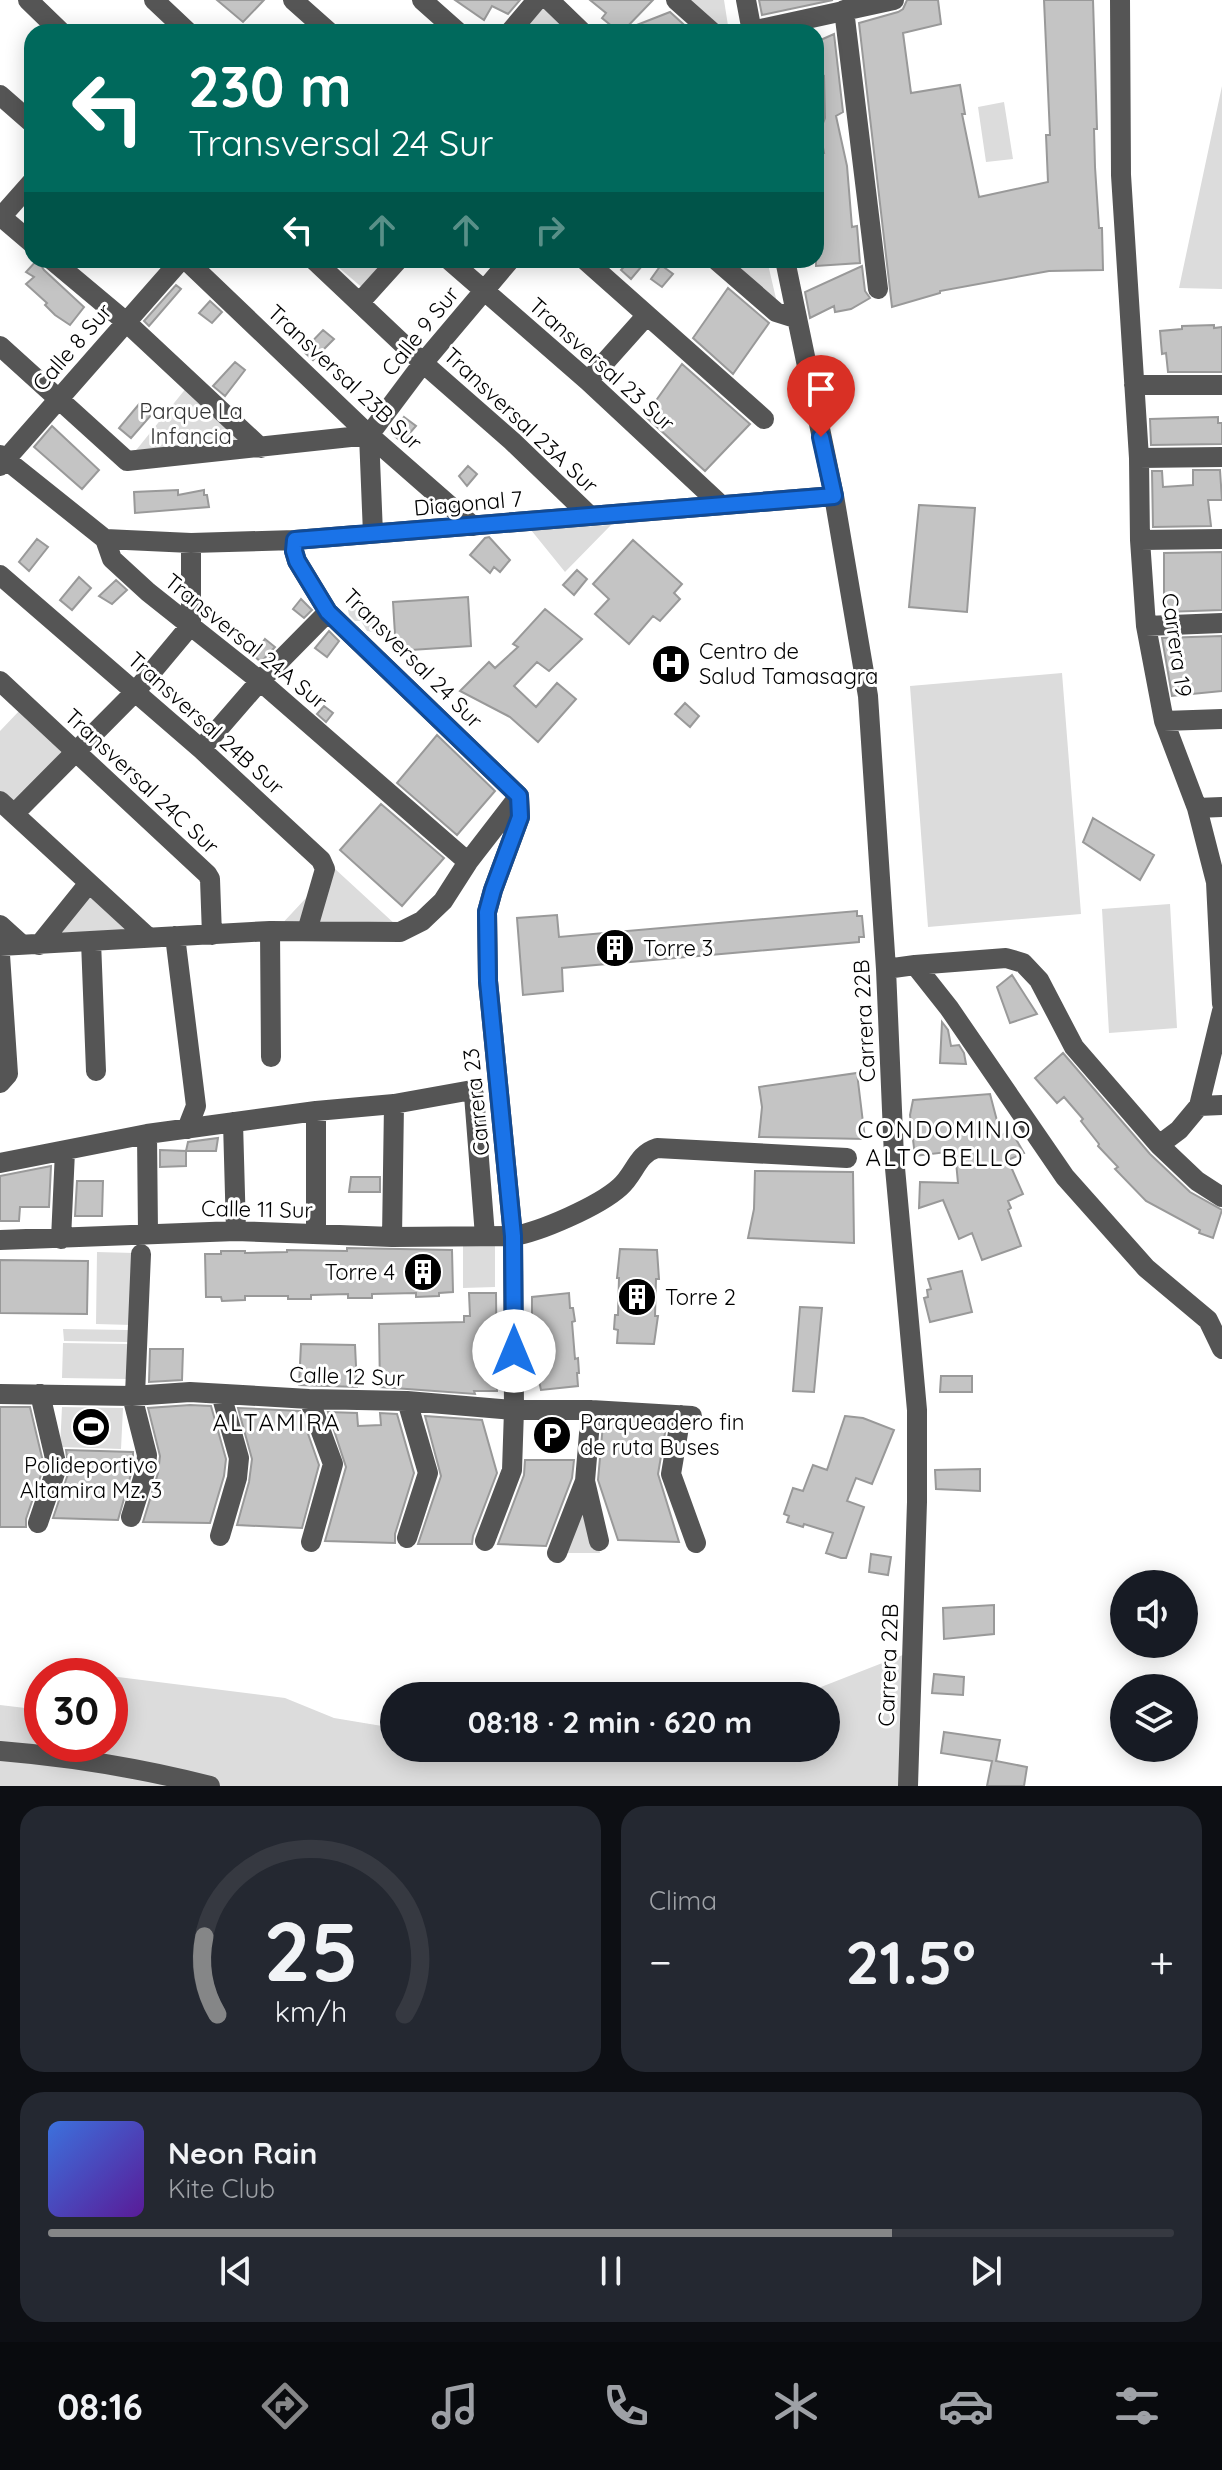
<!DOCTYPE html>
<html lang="es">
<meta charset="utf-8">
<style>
:root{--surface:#171b24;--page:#242831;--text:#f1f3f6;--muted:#9ea1a6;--line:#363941;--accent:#858687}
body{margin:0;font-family:Quicksand,sans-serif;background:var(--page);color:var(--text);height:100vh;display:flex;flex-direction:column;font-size:30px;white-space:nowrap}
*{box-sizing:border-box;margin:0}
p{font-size:26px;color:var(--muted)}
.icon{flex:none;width:44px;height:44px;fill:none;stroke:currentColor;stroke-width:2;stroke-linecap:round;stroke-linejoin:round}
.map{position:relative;height:1786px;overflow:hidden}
.side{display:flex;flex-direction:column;gap:20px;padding:20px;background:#0d0f14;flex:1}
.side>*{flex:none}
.hud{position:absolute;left:24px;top:24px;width:800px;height:244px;border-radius:24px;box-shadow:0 4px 20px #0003;background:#00695c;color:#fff;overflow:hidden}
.buttons{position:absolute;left:1110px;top:1570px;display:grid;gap:16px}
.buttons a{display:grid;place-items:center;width:88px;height:88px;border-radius:50%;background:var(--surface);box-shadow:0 4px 20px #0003;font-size:40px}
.speed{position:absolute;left:24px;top:1658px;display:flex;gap:16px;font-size:40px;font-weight:700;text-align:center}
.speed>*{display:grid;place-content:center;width:104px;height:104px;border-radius:50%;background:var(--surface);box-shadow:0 4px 20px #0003;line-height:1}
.speed .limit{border:12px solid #d22;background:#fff;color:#111}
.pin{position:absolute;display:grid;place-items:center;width:68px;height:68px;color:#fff;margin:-82px -34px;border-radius:50% 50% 50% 0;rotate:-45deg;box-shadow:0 0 8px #0007}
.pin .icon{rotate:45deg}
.me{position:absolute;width:88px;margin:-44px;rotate:0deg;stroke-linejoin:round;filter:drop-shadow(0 0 6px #0008)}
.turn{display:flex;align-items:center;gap:28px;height:168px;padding:0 32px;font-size:36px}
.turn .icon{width:104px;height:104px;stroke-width:2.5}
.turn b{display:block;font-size:56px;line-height:68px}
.lanes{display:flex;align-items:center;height:76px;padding:0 32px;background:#0003;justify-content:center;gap:40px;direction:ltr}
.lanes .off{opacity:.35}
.big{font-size:60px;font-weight:700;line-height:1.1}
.side .card{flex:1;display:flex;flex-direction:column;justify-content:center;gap:12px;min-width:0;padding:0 28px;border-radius:24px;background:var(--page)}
.side .dial{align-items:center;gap:0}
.dial svg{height:208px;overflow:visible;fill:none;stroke:var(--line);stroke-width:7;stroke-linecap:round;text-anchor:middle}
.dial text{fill:var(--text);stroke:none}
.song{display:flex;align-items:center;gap:24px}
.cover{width:96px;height:96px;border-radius:12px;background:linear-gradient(135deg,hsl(220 70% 55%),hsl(270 70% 35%))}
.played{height:8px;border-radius:4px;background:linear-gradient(90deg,var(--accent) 75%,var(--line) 75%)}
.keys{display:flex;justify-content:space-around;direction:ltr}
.heat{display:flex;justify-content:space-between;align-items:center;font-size:44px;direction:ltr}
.side .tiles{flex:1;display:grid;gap:20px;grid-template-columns:1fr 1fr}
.card:last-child{grid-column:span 2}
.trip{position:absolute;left:380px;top:1682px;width:460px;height:80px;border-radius:40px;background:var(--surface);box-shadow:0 4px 20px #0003;font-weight:700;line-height:80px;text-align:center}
.tabs{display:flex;height:128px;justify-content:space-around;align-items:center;background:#090b0e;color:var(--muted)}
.tabs .icon{width:56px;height:56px}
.tabs .on{color:var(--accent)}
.tabs b{font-size:36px;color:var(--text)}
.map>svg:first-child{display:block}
.green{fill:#dcdcdc}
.building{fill:#c4c4c4;stroke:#999;stroke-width:2}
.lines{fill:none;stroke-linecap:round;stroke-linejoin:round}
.minor{stroke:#555;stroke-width:20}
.route-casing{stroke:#114b97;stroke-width:20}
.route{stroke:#1a73e8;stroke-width:14}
.labels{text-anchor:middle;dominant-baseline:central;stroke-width:6;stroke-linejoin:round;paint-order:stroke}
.street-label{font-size:22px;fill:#000;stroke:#fff}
.park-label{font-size:22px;fill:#333;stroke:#fff}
.poi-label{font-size:22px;fill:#000;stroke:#fff;text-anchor:start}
.neighbourhood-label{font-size:24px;letter-spacing:2px;fill:#000;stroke:#fff}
</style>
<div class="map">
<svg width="1222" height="1786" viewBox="0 0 1222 1786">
<rect width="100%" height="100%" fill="#fff"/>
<path class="green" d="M689,0H724L729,32H727Z
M544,1L580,32H517Z
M1222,86V289L1179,288Z
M1004,102L1013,159L986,162L978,107Z
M330,260H391L365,290Z
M727,260H767L778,307Z
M187,387L247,442L133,454Z
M611,525L565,572L531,530Z
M358,602L367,606L369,615H374L379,620L374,632L367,631L361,621H355L349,615L348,610Z
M1062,673L1081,914L928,927L910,686Z
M21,709L64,749L11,807L0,797V731Z
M334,868L396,925L278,928Z
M88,890L135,935L45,942Z
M1170,904L1177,1028L1109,1033L1102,909Z
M495,1240V1287L463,1288V1241Z
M97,1252L134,1253L132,1325L96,1324Z
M63,1329L128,1330V1342L64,1341Z
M63,1343L128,1344L127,1379L62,1378Z
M62,1407L123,1408L121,1449L60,1447Z
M584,1486L600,1553H560Z
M913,1651L908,1786H0V1705L42,1710V1744H110V1676L285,1698L334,1718L394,1728V1748H511L716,1757L729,1748H826V1696H798Z"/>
<path class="building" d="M217,0H264L243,22Z
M455,0H520L508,14L492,6L484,20Z
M590,0H653L624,30L670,12L692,32H619L602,18L606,13Z
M759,0H833L762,15Z
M907,0H938L941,24L903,33L911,93L960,85L965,114H962L979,197L1048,182L1046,135H1050L1044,0H1093L1097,129H1094L1095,167L1099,228H1102L1103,270L1049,271L940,291V293L892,307L859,23L898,12L903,9Z
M834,34L843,112L836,116L847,166L852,227L857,226L860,263L816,266V153H824L820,131L825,118L824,76L816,78V42Z
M37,260L44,270L84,307L70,325L55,315L45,305L47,303L26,284L34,277L26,272Z
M630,260H647L631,279L621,270Z
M661,265L673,274L662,287L651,279Z
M862,266L865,291L870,298L851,309L835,312L834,306L810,318L805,292Z
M176,285L181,289L149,326L144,321Z
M728,288L769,323L733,374L693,338Z
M210,301L222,312L212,323L199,313Z
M1214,325V328L1222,327V372H1168L1166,353L1162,354L1160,331L1182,329V326Z
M323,330L334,339L313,360L303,351Z
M235,362L245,370L225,396L213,386Z
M682,364L750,424L705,471L645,416Z
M140,403L153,413L131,438L119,428Z
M404,417L416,426L402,442L391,433Z
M1218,417V423H1222V444L1151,445L1150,419Z
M52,426L99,470L82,489L34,447Z
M468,466L477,474L467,486L459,476Z
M1193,470H1220L1222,500H1208L1211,526L1153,527L1152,471H1162L1163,487L1193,485Z
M178,490V495L204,490V495H207L209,507L135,513L134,492Z
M919,505L975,508L967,612L909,607Z
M489,537L510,560L500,572L494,567L490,573L470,555L485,538Z
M37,539L48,547L29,571L19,562Z
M633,540L682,584L674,593L680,599L660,621L653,616L629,644L595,614L609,599L593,584Z
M1222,552V610L1164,612V553Z
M577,570L587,579L574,595L563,585Z
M79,577L91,588L72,610L60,600Z
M116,580L127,590L112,604L99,596Z
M468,597L471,646L396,651L393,602Z
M301,599L312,610L304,618L293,609Z
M545,609L582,639L549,671L537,662L514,686L536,707L557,683L576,699L538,742L510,717L460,691L489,662L495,668L518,647L513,644Z
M329,631L339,641L327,657L315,648Z
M1222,636V691L1172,696L1162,638Z
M265,639L275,647L261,662L253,655Z
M685,703L699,716L690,727L675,714Z
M324,706L333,713L326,722L317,714Z
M437,735L495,791L457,835L397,783Z
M381,804L444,858L402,906L340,850Z
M1093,818L1154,855L1140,880L1083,842Z
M857,911V916H862L864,937H859V942L562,968L563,991L523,995L517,918L557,915L559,937Z
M1012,975L1037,1014L1010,1023L997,987Z
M942,1022L948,1030L951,1046L959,1045L964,1053L966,1064L940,1063Z
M1063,1053L1150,1154L1190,1192L1222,1210L1213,1238L1199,1233L1200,1230L1146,1201L1115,1169L1118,1167L1098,1146L1099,1144L1081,1121L1083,1119L1064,1097L1057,1103L1035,1078Z
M857,1073L865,1139L759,1137L762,1107L759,1087Z
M990,1094L1001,1136L1010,1129L1024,1153L1008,1160L1023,1194L1008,1201L1011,1208L1008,1210L1021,1246L982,1260L972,1233L959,1239L943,1200L919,1208L920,1182L958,1183L955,1151L915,1156L910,1115L913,1100Z
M218,1138L216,1151H186L188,1142Z
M160,1150L186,1151V1166L160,1167Z
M51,1166L49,1207H20L19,1221H0V1176Z
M755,1171L853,1172L854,1243L748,1238L754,1209Z
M351,1177H380V1192H349Z
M77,1181H103L102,1216H75Z
M347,1248L452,1250L453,1292L439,1293V1296L416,1297V1293L372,1294V1298H348V1294L311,1295V1299H288V1296H245V1300L222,1301L221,1297H206L205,1254H221V1251H245V1253L287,1252V1250L347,1251Z
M620,1249L657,1250L659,1279H656L655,1316H658L654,1344L617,1343L618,1330L614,1329L615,1315H618L619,1278H617Z
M0,1260L88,1261L87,1314L0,1313Z
M962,1271L972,1312L930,1322L924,1298L928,1297L927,1290L931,1289L928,1279Z
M469,1293H496L497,1391H474L475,1394L380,1387L379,1324L464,1322V1316H470Z
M569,1293L570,1308H573L575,1321L572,1322L575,1359L578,1358L579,1373H577L578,1386L541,1390L535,1363L538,1362L535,1325L532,1326V1297Z
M800,1307L822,1308L814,1392L793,1391Z
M301,1344L355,1345L357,1387L299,1385Z
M150,1349H183L182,1380L149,1382Z
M941,1376H972V1392H940Z
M190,1405L211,1406L226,1459L224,1476L210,1523L143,1522L158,1473L160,1456L148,1408Z
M0,1407H30L44,1466L26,1519V1527H0Z
M238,1408L300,1411L319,1465L302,1528L237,1525L249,1482L252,1459Z
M328,1412L357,1413L358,1426L381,1425L380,1413L397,1414L414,1473L395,1534V1543L325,1541L346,1467Z
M425,1416L482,1420L497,1473L473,1536L472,1544H418L441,1476Z
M845,1416L863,1418L894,1430L872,1484L856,1478L847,1501L864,1507L846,1558H841L826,1553L833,1533L804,1524L803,1527L787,1522L789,1516L784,1514L793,1488L803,1491L813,1465L827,1470Z
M603,1424L666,1427L658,1474L679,1542L618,1540L598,1480Z
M66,1450L133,1452V1467L118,1520L53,1518L69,1471Z
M525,1460H574L572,1478L546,1546L498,1544L524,1475Z
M980,1469V1491L936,1489L935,1470Z
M871,1554L891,1557L888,1575L869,1572Z
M994,1605V1634L944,1639L943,1608Z
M934,1674L964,1677L963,1695L932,1693Z
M944,1732L1000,1740L996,1761L1027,1767L1024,1786H987L992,1761L941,1753Z"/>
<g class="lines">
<path class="minor" d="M28,0L61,32
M154,0L188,32
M293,0L329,32
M422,0L458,32
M549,0L582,32
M676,0L712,32
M746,0L752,32
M1120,0L1121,175L1139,458L1140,540L1146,626L1164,721L1197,808L1216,882L1222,1004
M844,10L878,289
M510,32L537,0
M747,32L894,0
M0,95L32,123
M0,216L32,243
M0,218L32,182
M52,260L126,322L261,448
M186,260L369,435L473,526
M314,260L423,363L512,441L590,516
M449,260L588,381L721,505
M585,260L764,419
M716,260L776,312L795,318
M785,260L834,496L868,696L886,969L894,1157L917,1410V1502L908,1786
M361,301L398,260
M0,346L127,461L369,435
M588,381L647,315
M1134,385H1222
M369,435L423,363L510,260
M369,435L373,534
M0,455L105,539L112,559L148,592L260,681L468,862
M1139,458L1222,457
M0,466L181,260
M105,539L191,543L295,540L834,496
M295,540L294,551L297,561L328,612L519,796
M1140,540L1222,539
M0,575L201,749L321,860L325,869L307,931
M191,625V543
M1146,626L1222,623
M0,681L207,874L210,879L212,935
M1164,721L1222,719
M201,749L260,681L328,612
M0,801L149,938
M1197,808L1222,807
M14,814L135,692L191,625
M0,925L21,944
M270,931L271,1057
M175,936L196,1106L187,1129
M91,941L96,1071
M39,945L89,883
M0,946L270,931L400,932L422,921L443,901L468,862L519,796
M0,955L8,1074L0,1083
M915,965L1006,958L1023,963L1039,980L1074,1047L1159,1145L1197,1181L1222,1197
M886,969L915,965L949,1008L1065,1177L1146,1268L1208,1320L1222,1349
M1199,1106L1222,1105
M316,1111V1233
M233,1122L236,1231
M147,1134L148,1233
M1159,1145L1179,1130L1199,1106L1222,1011
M0,1163L147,1134L316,1111L394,1104L472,1090L474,1095L485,1236
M392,1237L394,1104
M61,1239L65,1151
M0,1240L236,1231L392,1237L513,1236C540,1232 599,1206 620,1187C635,1174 637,1154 657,1148L847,1158
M0,1394L132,1396L190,1392L309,1399L407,1401L514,1410H591L692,1416
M135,1395L141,1254
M309,1399L333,1464L311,1542
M681,1415L671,1474L696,1543
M585,1481L599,1541
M131,1517L146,1469L147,1455L132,1396
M38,1523L57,1467L40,1394
M220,1536L237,1478L239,1458L221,1394
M407,1538L428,1473L407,1401
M485,1541L512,1470L514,1410L513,1236L488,981L487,912L493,890L520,817L519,796
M557,1553L585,1481L591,1410
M0,1751C72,1757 140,1768 210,1786"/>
</g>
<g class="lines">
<g class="route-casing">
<path id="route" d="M514,1351L513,1236L488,981L487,912L493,890L520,817L519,796L328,612L297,561L294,551L295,540L834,496L821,437"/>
</g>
<use href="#route" class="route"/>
</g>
<defs>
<g id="hospital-disc" transform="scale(2)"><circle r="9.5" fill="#000" stroke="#fff"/><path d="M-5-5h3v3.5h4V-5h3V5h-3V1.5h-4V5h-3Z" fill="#fff"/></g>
<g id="building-disc" transform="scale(2)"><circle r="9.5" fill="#000" stroke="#fff"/><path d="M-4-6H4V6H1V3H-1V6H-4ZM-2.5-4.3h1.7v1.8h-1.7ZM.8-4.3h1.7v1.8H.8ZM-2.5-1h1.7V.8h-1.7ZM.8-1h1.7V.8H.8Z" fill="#fff"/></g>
<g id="stadium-disc" transform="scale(2)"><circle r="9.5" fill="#000" stroke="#fff"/><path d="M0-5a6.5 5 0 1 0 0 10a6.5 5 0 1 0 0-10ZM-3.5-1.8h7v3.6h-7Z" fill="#fff"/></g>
<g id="parking-disc" transform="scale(2)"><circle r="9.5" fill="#000" stroke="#fff"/><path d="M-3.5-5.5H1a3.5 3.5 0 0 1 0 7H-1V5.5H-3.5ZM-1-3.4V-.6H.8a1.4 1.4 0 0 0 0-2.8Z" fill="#fff"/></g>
</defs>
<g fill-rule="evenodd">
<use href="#hospital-disc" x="671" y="664"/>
<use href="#building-disc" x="615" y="948"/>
<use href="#building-disc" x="423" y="1272"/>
<use href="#building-disc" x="637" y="1297"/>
<use href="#stadium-disc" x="91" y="1427"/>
<use href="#parking-disc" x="552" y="1435"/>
</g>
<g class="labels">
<g class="street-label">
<text transform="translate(420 331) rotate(-51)">Calle 9 Sur</text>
<text transform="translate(72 347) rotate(-49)">Calle 8 Sur</text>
<text transform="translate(602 364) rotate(42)">Transversal 23 Sur</text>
<text transform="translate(345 377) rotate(43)">Transversal 23B Sur</text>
<text transform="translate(521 420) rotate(43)">Transversal 23A Sur</text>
<text transform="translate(468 503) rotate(-5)">Diagonal 7</text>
<text transform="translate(246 641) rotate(39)">Transversal 24A Sur</text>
<text transform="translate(1177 645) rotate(82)">Carrera 19</text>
<text transform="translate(413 658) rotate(45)">Transversal 24 Sur</text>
<text transform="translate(206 723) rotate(42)">Transversal 24B Sur</text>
<text transform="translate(142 781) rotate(43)">Transversal 24C Sur</text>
<text transform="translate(864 1021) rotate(-93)">Carrera 22B</text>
<text transform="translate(476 1102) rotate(-96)">Carrera 23</text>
<text transform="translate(257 1209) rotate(1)">Calle 11 Sur</text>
<text transform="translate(347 1376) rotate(2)">Calle 12 Sur</text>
<text transform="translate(888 1665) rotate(-88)">Carrera 22B</text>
</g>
<g class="park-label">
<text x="191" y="411">Parque La<tspan x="191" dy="25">Infancia</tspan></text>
</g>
<g class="poi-label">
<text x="699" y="651">Centro de<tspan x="699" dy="25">Salud Tamasagra</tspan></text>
<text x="643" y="948">Torre 3</text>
<text x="395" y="1272" text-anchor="end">Torre 4</text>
<text x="665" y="1297">Torre 2</text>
<text x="580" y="1422">Parqueadero fin<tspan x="580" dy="25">de ruta Buses</tspan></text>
<text x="91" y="1465" text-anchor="middle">Polideportivo<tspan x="91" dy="25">Altamira Mz. 3</tspan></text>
</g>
<g class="neighbourhood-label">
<text x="945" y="1129">CONDOMINIO<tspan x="945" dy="28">ALTO BELLO</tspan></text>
<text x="277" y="1422">ALTAMIRA</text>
</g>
</g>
</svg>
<div class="buttons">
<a><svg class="icon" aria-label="sound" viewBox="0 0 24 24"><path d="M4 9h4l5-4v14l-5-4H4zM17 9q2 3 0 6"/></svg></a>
<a><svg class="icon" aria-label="layers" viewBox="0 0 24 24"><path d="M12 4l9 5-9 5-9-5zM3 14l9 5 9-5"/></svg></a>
</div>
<div class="speed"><div class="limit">30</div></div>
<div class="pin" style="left:821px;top:437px;background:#d93025"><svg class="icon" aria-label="arrive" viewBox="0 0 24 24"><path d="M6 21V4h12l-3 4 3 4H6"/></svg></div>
<svg class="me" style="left:514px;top:1351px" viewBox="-20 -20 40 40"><circle r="19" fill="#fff"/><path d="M0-13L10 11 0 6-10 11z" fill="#1a73e8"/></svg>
<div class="trip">08:18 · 2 min · 620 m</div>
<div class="hud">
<div class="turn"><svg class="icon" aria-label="left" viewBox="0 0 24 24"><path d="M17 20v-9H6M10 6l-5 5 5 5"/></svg><div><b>230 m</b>Transversal 24 Sur</div></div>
<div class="lanes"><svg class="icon" aria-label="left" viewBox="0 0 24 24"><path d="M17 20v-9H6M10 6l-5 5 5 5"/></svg><svg class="icon off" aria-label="ahead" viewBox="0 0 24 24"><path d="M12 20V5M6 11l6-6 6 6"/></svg><svg class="icon off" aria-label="ahead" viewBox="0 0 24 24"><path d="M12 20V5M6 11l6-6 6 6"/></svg><svg class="icon off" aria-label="right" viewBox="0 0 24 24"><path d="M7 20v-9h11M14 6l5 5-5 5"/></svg></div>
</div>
</div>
<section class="side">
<div class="tiles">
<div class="card dial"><svg viewBox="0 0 100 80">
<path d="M14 69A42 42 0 1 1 86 69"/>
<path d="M14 69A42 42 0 0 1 9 39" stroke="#858687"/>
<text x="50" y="56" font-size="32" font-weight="700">25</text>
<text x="50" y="72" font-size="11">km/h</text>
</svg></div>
<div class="card"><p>Clima</p>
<div class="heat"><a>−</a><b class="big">21.5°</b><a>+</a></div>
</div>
<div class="card">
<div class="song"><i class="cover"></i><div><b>Neon Rain</b><p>Kite Club</p></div></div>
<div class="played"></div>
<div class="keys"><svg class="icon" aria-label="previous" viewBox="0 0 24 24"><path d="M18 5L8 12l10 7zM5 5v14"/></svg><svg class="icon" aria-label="pause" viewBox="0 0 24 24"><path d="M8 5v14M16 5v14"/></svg><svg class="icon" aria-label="next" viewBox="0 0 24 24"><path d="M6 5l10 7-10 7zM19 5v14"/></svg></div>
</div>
</div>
</section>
<nav class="tabs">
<b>08:16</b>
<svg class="icon on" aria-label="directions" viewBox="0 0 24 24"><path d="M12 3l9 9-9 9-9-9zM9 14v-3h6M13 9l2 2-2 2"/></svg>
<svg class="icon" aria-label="music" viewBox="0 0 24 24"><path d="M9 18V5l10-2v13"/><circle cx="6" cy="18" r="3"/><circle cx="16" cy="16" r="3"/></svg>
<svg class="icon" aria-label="phone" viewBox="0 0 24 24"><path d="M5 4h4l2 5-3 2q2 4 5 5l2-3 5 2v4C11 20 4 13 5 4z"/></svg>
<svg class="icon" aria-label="climate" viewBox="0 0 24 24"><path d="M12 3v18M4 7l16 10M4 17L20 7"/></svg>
<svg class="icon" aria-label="car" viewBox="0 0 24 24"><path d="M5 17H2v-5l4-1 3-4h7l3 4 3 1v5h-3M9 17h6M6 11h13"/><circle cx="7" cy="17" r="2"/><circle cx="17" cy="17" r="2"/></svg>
<svg class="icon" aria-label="filters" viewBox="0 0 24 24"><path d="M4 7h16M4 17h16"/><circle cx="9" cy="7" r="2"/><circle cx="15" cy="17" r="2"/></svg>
</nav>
